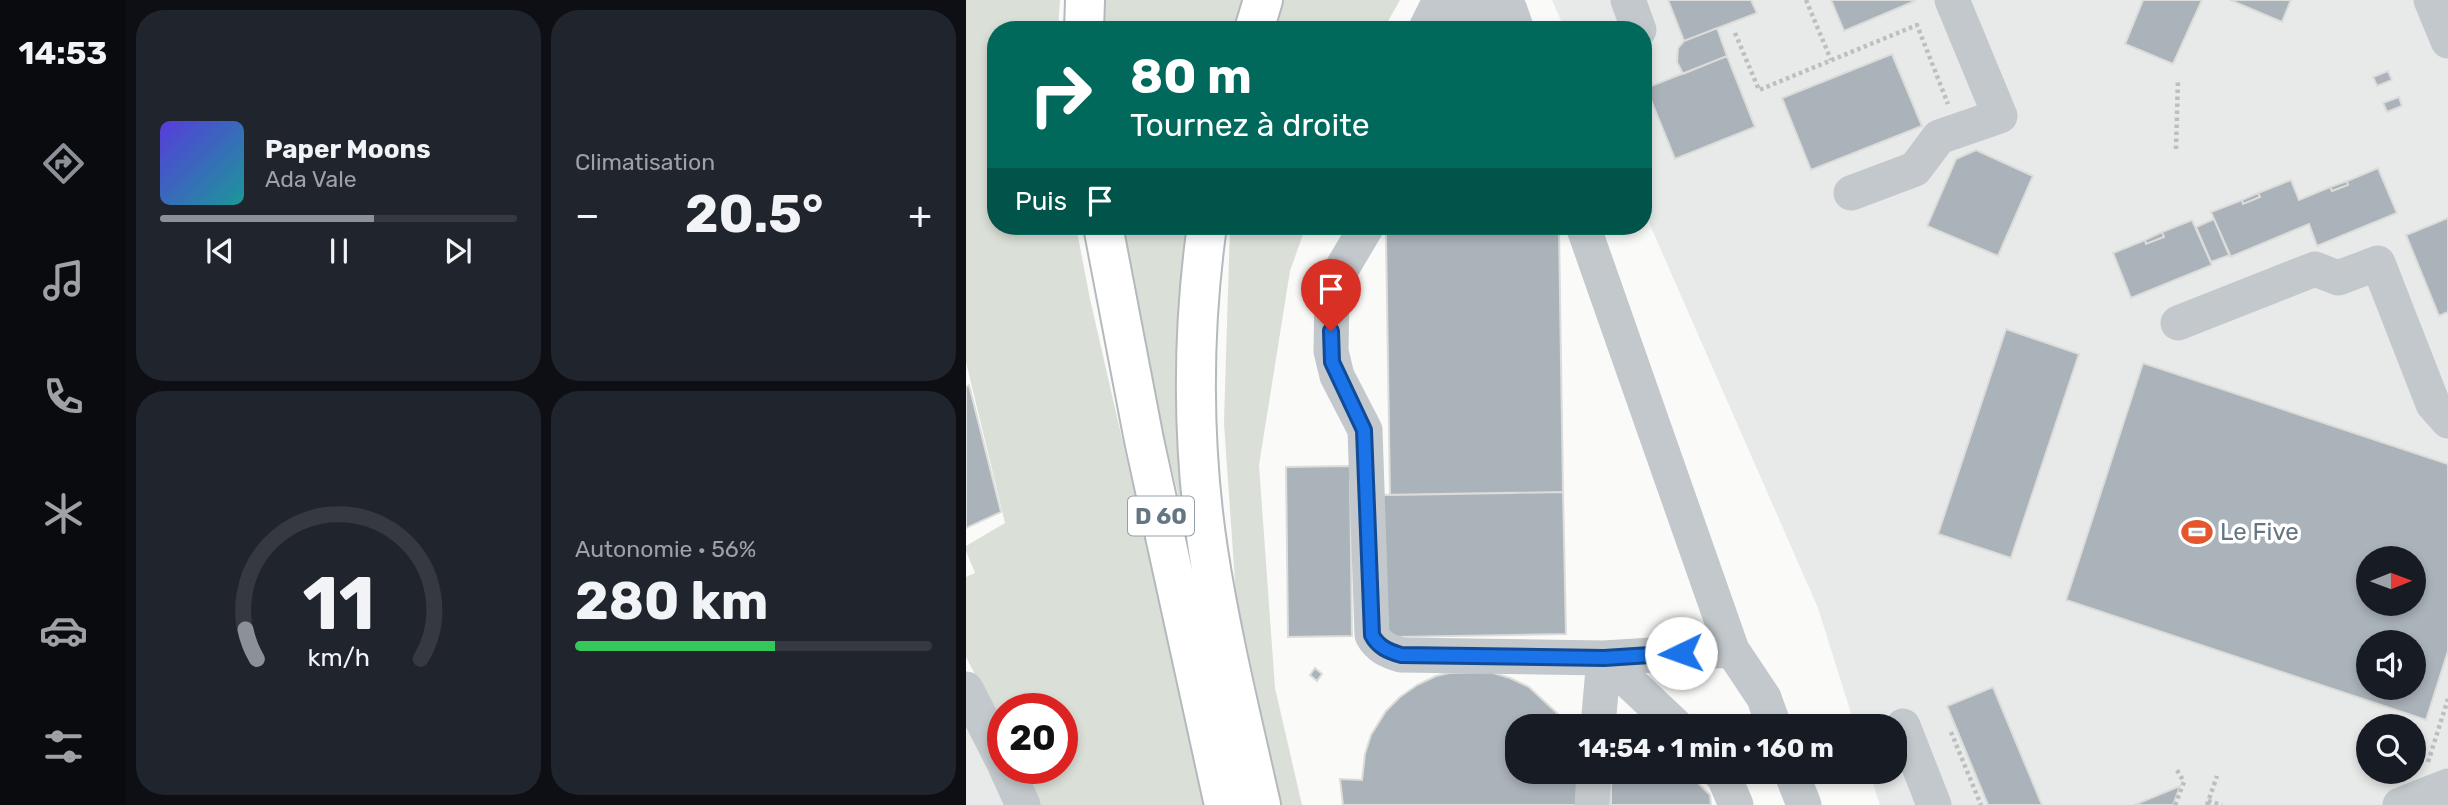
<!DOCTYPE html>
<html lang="fr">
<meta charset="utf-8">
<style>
:root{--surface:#171b24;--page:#20242c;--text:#f1f3f6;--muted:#9ea1a6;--line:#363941;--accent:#8c9099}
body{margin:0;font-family:Rubik,sans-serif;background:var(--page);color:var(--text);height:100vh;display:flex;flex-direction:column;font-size:26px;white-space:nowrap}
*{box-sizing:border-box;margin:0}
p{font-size:23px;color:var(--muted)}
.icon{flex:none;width:38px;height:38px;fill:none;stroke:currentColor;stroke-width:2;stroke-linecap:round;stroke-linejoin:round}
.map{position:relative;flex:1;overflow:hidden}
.panel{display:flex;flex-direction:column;gap:10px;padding:10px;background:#0d0f14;width:840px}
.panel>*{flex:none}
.guide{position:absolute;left:21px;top:21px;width:665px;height:214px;border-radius:28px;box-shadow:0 4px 10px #0003;background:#00695c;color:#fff;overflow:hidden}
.needle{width:46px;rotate:89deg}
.fabs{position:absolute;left:1390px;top:546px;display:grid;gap:14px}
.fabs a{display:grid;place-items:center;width:70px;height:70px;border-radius:50%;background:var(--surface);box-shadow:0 4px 10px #0003;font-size:35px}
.speed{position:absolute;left:21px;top:693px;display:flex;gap:14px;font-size:35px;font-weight:700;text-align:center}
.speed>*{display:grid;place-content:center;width:91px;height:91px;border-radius:50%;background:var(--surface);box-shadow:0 4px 10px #0003;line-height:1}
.speed .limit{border:10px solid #d22;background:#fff;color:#111}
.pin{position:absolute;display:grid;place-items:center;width:60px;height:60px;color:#fff;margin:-72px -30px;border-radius:50% 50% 50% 0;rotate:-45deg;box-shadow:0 0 7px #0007}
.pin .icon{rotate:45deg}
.me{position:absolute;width:77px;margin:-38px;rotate:267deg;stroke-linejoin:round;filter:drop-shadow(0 0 5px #0008)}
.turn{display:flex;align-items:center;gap:24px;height:147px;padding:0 28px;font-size:32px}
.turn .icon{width:91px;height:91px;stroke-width:2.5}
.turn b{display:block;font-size:49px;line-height:60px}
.then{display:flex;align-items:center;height:66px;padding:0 28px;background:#0003;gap:14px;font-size:26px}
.big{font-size:52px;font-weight:700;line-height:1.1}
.panel .widget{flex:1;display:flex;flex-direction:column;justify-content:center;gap:10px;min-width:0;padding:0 24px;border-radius:28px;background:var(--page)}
.panel .dial{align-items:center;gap:0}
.dial svg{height:182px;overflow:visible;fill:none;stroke:var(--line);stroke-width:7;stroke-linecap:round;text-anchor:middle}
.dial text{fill:var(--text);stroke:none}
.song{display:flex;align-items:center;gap:21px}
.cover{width:84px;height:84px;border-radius:10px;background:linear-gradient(135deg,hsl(250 70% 55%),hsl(180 70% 35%))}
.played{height:7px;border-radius:4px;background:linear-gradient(90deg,var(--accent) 60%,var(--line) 60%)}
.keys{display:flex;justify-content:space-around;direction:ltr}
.heat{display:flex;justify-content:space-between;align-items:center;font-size:38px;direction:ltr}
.charge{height:10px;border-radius:5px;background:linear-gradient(90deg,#34c759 56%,var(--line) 0)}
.panel .tiles{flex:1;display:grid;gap:10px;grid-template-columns:repeat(2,1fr)}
.trip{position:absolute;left:539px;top:714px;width:402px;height:70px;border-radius:28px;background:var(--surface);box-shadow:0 4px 10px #0003;font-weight:700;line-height:70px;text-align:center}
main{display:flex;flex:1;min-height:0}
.tabs{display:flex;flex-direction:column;width:126px;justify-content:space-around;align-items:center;background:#090b0e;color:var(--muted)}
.tabs .icon{width:49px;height:49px}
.tabs .current{color:var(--accent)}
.tabs b{font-size:32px;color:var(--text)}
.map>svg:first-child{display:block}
.built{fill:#e8e9e9;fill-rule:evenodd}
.green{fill:#dadfd7}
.building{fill:#aab3b9;stroke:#dcdcda;stroke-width:2;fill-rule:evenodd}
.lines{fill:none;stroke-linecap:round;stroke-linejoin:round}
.highway-casing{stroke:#b4b9bd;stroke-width:42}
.path{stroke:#bbbfc2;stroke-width:4.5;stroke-dasharray:3.5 3.5;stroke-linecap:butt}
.minor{stroke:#c3c8cc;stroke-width:35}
.highway{stroke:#fff;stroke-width:38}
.route-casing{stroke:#114b97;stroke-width:18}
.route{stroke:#1a73e8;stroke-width:12}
.labels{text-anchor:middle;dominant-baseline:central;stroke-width:7;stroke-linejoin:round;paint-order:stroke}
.shield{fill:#fff;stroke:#939fa8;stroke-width:2}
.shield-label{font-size:23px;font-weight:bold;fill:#657683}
.poi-label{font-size:24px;fill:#657683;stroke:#fff;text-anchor:start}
</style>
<main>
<nav class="tabs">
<b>14:53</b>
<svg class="icon current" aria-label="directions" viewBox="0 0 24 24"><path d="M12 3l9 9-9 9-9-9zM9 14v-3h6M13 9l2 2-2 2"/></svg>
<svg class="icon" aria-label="music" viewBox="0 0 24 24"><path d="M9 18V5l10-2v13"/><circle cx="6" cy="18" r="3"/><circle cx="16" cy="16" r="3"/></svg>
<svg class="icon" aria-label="phone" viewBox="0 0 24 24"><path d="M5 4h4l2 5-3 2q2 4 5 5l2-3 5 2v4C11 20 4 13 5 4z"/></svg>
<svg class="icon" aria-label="climate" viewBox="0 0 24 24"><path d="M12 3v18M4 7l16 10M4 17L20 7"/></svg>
<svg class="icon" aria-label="car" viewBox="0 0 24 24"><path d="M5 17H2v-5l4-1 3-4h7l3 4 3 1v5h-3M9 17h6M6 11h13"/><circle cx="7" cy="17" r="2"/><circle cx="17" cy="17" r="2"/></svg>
<svg class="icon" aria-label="filters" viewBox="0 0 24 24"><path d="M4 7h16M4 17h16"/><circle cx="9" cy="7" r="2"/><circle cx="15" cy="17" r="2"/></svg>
</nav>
<section class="panel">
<div class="tiles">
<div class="widget">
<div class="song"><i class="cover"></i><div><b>Paper Moons</b><p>Ada Vale</p></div></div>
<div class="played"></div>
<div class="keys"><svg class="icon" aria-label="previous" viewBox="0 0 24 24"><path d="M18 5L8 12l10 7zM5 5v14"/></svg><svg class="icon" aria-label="pause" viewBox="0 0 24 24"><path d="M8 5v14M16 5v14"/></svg><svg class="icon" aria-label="next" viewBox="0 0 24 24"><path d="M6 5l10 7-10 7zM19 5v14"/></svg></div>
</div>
<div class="widget"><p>Climatisation</p>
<div class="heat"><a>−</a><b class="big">20.5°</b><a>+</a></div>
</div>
<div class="widget dial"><svg viewBox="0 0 100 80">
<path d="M14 69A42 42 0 1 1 86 69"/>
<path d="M14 69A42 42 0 0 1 9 56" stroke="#8c9099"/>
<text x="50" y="56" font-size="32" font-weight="700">11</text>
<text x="50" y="72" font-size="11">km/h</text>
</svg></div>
<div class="widget"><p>Autonomie · 56%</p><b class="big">280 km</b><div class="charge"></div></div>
</div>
</section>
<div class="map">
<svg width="1482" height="805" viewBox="0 0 1482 805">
<rect width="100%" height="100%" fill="#fafaf8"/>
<path class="built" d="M586,0H1482V805H914L903,772H929V726H889L852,608L677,209V30H599ZM1402,558H1447V604H1402ZM1402,642H1447V688H1402ZM1402,726H1447V772H1402Z
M0,718L43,805H0Z"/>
<path class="green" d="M0,0H94L92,30H30V226H110L124,299L240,805H73L57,768H96V709H37V729L0,657V577L9,573L0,551V546L39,523L0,362Z
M137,0H276L268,30H136Z
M318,0H434L417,30H307Z
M155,226H226V554L184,375Z
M264,226H340L324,271L293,465L309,688L336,805H315L277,629L272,625L258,423Z"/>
<path class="building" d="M702,0H785L791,13L718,41Z
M865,0H949V1L878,31Z
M1177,0H1236L1207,64L1159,44Z
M1264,0H1325L1316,22Z
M751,28L761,56L717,74L711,62L712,48L718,41Z
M926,54L956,126L845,170L816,98Z
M761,56L789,127L709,159L680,88Z
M1422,71L1426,80L1411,86L1407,77Z
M1433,97L1436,106L1421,112L1417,103Z
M1010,150L1067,176L1032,256L961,226L990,159Z
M1412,168L1431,213L1351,246L1343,224L1264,257L1245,212L1276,200L1277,204L1294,197L1292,193L1325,180L1333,200L1364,187L1366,191L1382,185L1381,181Z
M1381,181L1382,185L1366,191L1364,187Z
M1292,193L1294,197L1277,204L1276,200Z
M1482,218V312L1473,316L1440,235Z
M1248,219L1264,255L1245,262L1230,227Z
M1226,220L1246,265L1165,298L1147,253L1179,240L1180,244L1198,237L1196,232Z
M429,226H590L593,229L597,492L424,495L420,235Z
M1196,232L1198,237L1180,244L1179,240Z
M1040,329L1113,354L1045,558L972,534Z
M1177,363L1482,464V651L1460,720L1100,600ZM1402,558H1447V604H1402ZM1402,642H1447V688H1402Z
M3,385L35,512L0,528V387Z
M384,466L386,636L322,637L320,467Z
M597,492L600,634L429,637L419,628L415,495Z
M349,668L356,674L351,681L344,675Z
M524,672L544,678L563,687L593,715L600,726H551V772H614L612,805H377L374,779L396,780L399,754L405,735L420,711L434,697L451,685L470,676L483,673Z
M1027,687L1076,805H1022L981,706Z
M645,772H721L744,795L745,805H645Z
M1214,786L1207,805H1168Z"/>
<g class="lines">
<g class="highway-casing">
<path id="highway" d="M118,30L119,0
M288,30L297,0
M137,226L178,440L258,805
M241,226C226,331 226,444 242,550C255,635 276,720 295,805"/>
</g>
<path class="path" d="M840,0L865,60
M769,33L793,90L951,25L982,104
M1210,149L1212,79
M985,732L1015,805
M1462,762L1482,699
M1242,801L1256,805
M1209,805L1218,782L1211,770
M1241,805L1251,776"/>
<path class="minor" d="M662,0L673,30
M1465,0L1482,41
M459,30L469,10H544L551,30
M885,193L949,169L973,137L1034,116L986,0
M401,226L372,275L366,292L365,351L371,376L399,430L406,635C412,647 422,651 435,655L638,658L766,650
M617,226L766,650L798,698L808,726
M1212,323L1349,269L1372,278L1412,263L1467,404L1482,421
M638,658L710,726
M0,689L37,761
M632,726L638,658
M937,726L968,805
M40,768L57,805
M753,772L758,777L770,805
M825,772L838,805
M626,805L628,772
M1434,805L1482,786"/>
<use href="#highway" class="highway"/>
</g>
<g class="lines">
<g class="route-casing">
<path id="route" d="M365,331L366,362L398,430L406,635C412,647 422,651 435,655L638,658L715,653"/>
</g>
<use href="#route" class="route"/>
</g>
<defs>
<g id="stadium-bare" transform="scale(2.415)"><path d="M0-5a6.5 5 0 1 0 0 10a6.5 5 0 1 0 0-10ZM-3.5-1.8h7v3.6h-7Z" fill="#e4572e" stroke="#fff" stroke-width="2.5" paint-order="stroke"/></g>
</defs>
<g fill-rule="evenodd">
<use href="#stadium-bare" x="1231" y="532"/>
</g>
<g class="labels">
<rect class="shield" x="162" y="496.5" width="66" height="39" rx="5"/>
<g class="shield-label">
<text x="195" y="516">D 60</text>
</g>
<g class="poi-label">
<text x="1254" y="532">Le Five</text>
</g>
</g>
</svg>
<div class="fabs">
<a><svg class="needle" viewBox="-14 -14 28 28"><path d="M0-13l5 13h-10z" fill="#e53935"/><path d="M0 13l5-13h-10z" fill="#9ea1a6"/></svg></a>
<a><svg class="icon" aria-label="sound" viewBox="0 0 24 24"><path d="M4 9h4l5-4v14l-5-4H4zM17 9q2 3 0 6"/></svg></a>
<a><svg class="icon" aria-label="search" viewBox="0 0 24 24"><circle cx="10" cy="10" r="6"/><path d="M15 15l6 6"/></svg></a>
</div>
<div class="speed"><div class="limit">20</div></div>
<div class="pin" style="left:365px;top:331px;background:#d93025"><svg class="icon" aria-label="arrive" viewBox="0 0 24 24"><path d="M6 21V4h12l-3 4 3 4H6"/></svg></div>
<svg class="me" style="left:715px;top:653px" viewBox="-20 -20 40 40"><circle r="19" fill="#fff"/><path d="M0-13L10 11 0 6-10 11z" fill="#1a73e8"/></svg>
<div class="trip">14:54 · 1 min · 160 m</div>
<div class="guide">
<div class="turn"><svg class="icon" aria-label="right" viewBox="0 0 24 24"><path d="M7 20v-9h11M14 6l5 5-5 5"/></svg><div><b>80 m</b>Tournez à droite</div></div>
<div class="then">Puis<svg class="icon" aria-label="arrive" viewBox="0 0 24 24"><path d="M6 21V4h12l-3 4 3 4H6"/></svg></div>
</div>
</div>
</main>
